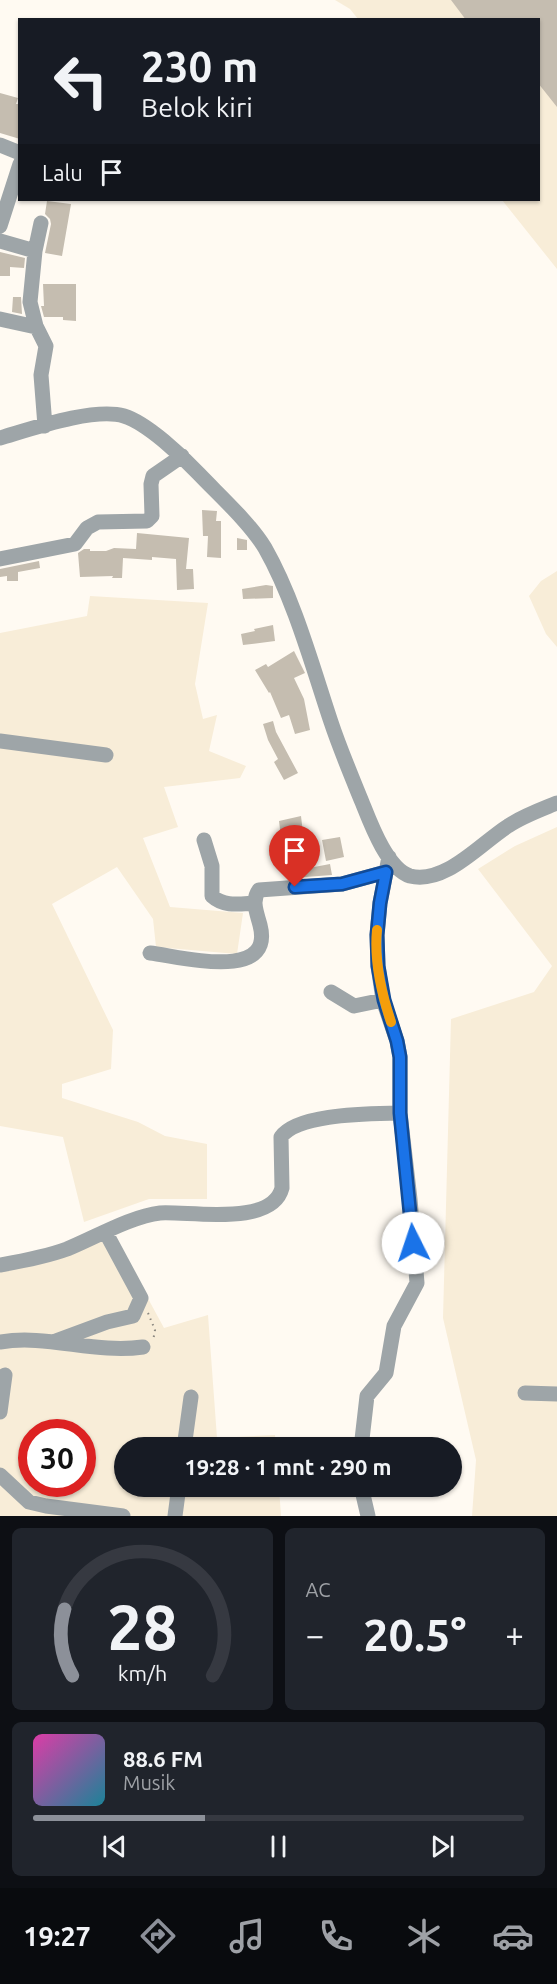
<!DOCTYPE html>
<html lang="id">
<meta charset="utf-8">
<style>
:root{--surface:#171b24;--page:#20242c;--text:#f1f3f6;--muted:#9ea1a6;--line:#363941;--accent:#8c9099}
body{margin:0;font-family:Ubuntu,sans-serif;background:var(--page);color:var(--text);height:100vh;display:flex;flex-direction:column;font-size:22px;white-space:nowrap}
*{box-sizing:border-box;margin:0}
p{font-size:20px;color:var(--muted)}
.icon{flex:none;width:33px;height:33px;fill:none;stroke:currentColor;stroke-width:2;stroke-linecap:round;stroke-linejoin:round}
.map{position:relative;height:1516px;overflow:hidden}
.side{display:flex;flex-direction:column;gap:12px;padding:12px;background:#0d0f14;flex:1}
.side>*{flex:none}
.top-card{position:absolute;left:18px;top:18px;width:522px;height:183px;border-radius:0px;box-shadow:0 2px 4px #0004;background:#171b24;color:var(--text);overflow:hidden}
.speed{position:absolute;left:18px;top:1419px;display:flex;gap:12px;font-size:30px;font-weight:700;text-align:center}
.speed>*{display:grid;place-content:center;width:78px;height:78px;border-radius:50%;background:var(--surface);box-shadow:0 2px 4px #0004;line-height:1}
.speed .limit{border:9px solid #d22;background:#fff;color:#111}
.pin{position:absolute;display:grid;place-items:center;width:51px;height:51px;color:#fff;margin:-62px -26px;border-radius:50% 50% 50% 0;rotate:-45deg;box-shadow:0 0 6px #0007}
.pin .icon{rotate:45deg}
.me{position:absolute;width:66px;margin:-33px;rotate:356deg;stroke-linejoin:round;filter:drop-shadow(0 0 4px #0008)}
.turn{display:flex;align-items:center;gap:21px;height:126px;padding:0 24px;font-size:27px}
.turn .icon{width:78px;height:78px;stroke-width:2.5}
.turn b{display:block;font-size:42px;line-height:51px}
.then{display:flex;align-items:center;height:57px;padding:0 24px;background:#0003;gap:12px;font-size:22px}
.big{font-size:45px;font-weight:600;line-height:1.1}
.side .tile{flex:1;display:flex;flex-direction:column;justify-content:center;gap:9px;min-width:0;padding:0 21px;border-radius:9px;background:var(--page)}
.side .dial{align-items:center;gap:0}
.dial svg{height:156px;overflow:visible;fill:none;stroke:var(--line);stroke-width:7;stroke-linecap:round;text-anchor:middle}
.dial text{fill:var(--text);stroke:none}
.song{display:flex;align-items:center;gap:18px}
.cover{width:72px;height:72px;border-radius:9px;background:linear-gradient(135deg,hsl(320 70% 55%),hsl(190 70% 35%))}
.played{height:6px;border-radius:3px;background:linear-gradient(90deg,var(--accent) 35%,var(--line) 35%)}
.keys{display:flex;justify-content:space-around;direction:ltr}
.heat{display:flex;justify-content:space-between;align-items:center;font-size:33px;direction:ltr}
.side .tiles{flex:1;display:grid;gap:12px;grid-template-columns:1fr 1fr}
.tile:last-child{grid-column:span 2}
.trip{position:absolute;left:114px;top:1437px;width:348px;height:60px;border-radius:30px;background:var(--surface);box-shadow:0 2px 4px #0004;font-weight:600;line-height:60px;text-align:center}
.dock{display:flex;height:96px;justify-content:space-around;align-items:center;background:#090b0e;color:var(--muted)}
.dock .icon{width:42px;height:42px}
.dock .on{color:var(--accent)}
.dock b{font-size:27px;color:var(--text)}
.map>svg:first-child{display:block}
.built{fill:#f8edd8;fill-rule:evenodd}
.building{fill:#c5bdb0}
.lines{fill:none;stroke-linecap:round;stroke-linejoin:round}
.path{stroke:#88857e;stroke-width:2;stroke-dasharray:1.5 4.5;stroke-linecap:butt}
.minor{stroke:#9ea5a8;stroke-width:15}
.route-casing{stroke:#114b97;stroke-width:15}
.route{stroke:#1a73e8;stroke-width:10}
.slow{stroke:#f59e0b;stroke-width:10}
</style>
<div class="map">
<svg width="557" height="1516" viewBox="0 0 557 1516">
<rect width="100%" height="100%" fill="#fffaf2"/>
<path class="built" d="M335,0H557V269L502,200H538V20L358,19L350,9Z
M557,571V647L546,634L529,596L541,581Z
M90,596L208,603L195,684L203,719L217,715L209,751L246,766L240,778L164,787L178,827L143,838L170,907L243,913L237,954L156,947L153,919L117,867L52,904L113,1030L111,1069L62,1084V1098L138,1122L165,1136L207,1144V1199H149L84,1222L63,1137L0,1126V633L87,616Z
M557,827V1516H472L476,1460L443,1318L451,1019L534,992L552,966L478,869L515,846Z
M112,1232L164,1328L208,1315L217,1438L275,1435L276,1447L124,1448V1486L279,1487L281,1516H0V1269ZM32,1432H82V1484H32Z"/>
<path class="building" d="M451,0H557V107L538,83V20H466Z
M0,93L18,98L16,104H20V139L0,133Z
M47,201L71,204L62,256L45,253L51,224L50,219L45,214Z
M0,252L25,258L24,268L10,267V276H0Z
M43,284H76V321L63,320V317H44L41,306H44Z
M13,297H21L22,314L12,312Z
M202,510L217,511L216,521H221V558L207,557L208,536H203Z
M137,533L189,538L186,569H193L194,589L177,590L176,559L152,557V560L123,558L122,578H112L113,576L80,577L78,553L84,549H90V551H106L114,548L136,549Z
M237,538L247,540V550H237Z
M39,561L40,568L18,572V581H7V576L0,577V569Z
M266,585L273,586V598L243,599L242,589Z
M273,625L275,641L243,645L241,634L255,631L254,629Z
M294,651L305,673L294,678L304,699L310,730L295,734L289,715L281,718L270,692L269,693L255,670L266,664L268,667Z
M273,721L276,732L298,773L284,780L274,762L278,759L268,740L263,724Z
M301,816L303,833L296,834L301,859L307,858L309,868L330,864L332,875L292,878L287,853L283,854L279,821Z
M340,837L344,857L326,861L322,840Z"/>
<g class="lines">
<path class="path" d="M148,1313L155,1330L153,1341"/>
<path class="minor" d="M0,145L20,153
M41,223L35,251L30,302L36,326L46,346L41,375L45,426
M0,226L20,164
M0,241L35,251
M0,319L36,327
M0,438C31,429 94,407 124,416C147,423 182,456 199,474C220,496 249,522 265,548C294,599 312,665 331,722C340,749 351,775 362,802C370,822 387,869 410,876C445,885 481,843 508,826C523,816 540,810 557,803
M0,559L75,544L87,528L98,522L147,521L152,516L151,484L153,476L182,456
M0,741L106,755
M204,840L212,866V896C224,907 239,904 254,903
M150,953C179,956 275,983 260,925C257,913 251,901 259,890L342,884L386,872
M331,992L354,1006L383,1000
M0,1265C23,1261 45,1257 67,1249C94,1238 132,1216 160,1213C190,1211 272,1227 282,1188L281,1137C298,1113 371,1114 400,1113
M0,1342C47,1334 95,1354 143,1347
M53,1342L107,1322L133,1316L141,1298L106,1233
M525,1393L557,1394
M0,1412L5,1375
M184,1448L191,1397
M361,1448L367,1396L386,1373L394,1326L417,1283L410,1199L400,1113V1057L397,1041L383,1000L378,966L377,935L380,903L389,857
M0,1475L29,1502L46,1506L123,1516
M361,1486L368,1516
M175,1516L179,1486"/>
</g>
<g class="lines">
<g class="route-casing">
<path id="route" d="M295,887L342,884L386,872L380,903L377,935L378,966L384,1000L397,1041L400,1057V1113L413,1243"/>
</g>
<use href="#route" class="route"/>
<path class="slow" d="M377,930C374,961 381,992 391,1022"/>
</g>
</svg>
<div class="speed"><div class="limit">30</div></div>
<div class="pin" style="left:295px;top:887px;background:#d93025"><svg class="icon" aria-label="arrive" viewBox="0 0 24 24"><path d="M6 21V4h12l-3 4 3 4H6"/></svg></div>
<svg class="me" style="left:413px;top:1243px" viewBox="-20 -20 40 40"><circle r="19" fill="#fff"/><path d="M0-13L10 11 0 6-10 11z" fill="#1a73e8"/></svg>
<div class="trip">19:28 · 1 mnt · 290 m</div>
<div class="top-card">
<div class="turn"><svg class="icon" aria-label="left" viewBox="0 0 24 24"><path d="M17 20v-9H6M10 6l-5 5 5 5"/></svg><div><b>230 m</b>Belok kiri</div></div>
<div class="then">Lalu<svg class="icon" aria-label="arrive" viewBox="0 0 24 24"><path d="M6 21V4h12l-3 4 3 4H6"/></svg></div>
</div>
</div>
<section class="side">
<div class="tiles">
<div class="tile dial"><svg viewBox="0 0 100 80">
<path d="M14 69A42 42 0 1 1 86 69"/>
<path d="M14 69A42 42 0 0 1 10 35" stroke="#8c9099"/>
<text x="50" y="56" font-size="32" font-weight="700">28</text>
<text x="50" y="72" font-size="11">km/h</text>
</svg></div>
<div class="tile"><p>AC</p>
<div class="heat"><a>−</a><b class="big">20.5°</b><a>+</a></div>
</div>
<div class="tile">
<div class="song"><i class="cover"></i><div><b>88.6 FM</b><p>Musik</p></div></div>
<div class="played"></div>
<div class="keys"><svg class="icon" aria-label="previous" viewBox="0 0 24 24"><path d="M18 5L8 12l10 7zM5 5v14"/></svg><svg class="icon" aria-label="pause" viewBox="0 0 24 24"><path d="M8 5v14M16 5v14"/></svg><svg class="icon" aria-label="next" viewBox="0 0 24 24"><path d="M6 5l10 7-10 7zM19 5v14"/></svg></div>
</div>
</div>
</section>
<nav class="dock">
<b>19:27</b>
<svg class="icon on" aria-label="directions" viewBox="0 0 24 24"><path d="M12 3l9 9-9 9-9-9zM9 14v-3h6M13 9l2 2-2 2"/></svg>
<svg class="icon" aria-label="music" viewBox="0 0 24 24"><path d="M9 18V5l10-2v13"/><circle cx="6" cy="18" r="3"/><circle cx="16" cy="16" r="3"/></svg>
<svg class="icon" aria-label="phone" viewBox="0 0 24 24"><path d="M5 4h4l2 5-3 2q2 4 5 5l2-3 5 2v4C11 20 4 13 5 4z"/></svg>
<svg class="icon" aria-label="climate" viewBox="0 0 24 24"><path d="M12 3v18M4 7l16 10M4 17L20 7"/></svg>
<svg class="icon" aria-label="car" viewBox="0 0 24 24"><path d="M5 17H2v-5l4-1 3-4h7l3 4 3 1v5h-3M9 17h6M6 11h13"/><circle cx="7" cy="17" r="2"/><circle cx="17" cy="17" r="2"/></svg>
</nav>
